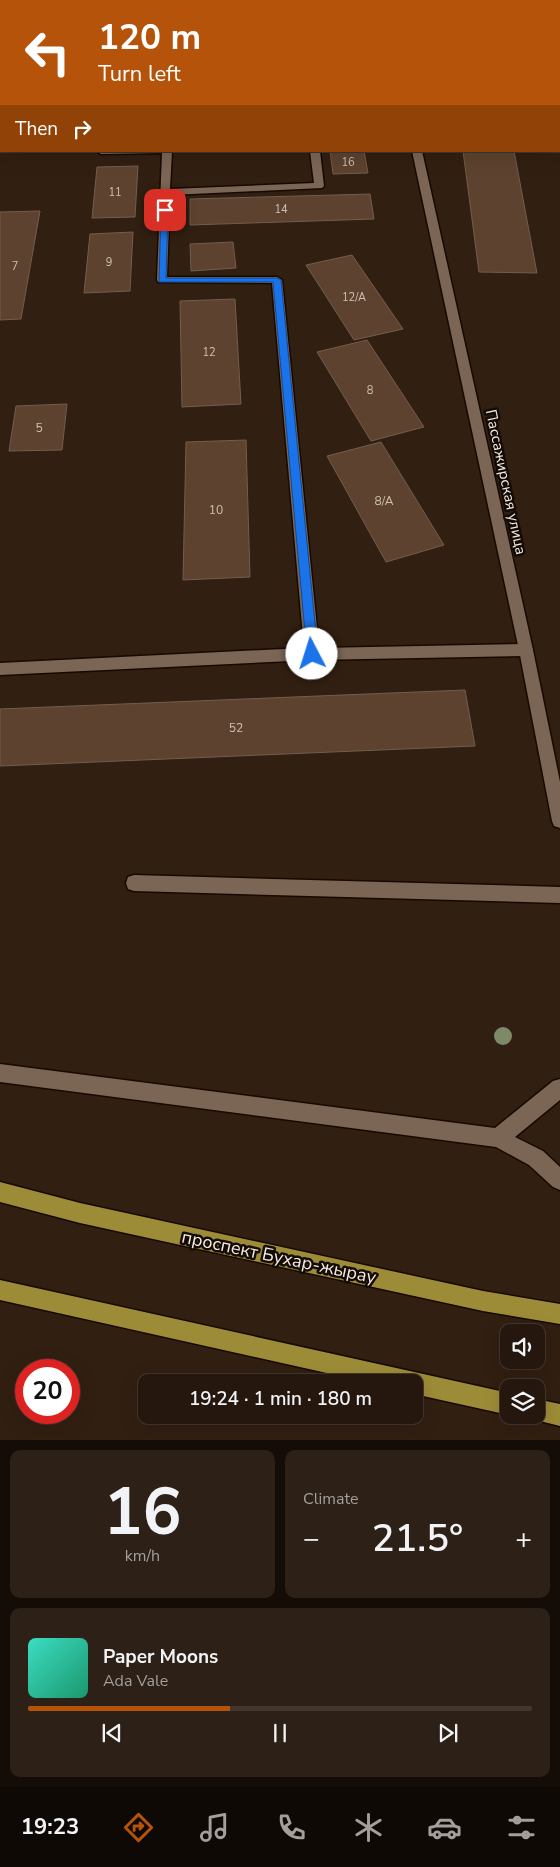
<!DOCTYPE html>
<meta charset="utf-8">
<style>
:root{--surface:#25170d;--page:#2d2016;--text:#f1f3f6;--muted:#a39f9d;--line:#42362e;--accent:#b45309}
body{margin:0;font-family:"Nunito Sans",sans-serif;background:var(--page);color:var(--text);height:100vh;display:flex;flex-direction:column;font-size:19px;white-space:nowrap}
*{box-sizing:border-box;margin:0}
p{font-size:16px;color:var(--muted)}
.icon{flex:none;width:28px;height:28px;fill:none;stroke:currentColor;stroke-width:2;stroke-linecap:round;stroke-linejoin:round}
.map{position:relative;height:1440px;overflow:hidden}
.side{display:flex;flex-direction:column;gap:10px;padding:10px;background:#140d07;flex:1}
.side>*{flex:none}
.hud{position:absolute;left:0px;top:0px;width:560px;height:152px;box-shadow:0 5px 20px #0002,0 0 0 1px var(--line);background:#b45309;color:#fff;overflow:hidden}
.tools{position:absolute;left:500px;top:1324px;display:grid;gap:10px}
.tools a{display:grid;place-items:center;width:45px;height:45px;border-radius:10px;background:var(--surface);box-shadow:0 5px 20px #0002,0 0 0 1px var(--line);font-size:25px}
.speed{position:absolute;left:15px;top:1359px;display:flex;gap:10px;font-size:25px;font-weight:700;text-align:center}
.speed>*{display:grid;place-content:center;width:65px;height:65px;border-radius:50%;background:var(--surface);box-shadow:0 5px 20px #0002,0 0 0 1px var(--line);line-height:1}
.speed .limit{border:8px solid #d22;background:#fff;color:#111}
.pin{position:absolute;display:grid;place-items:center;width:42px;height:42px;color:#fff;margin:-21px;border-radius:10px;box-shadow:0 2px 8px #0006}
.me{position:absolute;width:55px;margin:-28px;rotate:355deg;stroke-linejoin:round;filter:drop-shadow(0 0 4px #0008)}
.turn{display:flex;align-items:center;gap:18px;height:105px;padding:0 15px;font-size:22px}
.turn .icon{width:65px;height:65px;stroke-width:2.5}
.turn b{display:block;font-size:35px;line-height:42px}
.then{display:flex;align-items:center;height:48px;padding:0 15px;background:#0003;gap:10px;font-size:19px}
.big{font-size:38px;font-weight:600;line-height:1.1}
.side .widget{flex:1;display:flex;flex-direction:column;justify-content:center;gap:8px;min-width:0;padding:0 18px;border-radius:10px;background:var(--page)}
.side .dial{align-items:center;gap:0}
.dial b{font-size:65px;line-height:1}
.song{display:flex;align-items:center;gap:15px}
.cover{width:60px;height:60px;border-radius:8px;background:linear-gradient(135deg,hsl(170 70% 55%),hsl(160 70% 35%))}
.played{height:5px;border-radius:2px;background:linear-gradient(90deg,var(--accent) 40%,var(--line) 40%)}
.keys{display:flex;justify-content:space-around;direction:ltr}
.heat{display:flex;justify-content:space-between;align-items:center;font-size:28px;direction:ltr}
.side .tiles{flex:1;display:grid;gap:10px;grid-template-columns:1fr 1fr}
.widget:last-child{grid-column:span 2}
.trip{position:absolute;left:138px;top:1374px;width:285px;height:50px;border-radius:10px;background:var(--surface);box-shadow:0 5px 20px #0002,0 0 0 1px var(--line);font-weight:600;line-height:50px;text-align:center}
.tab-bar{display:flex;height:80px;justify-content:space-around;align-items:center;background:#0f0905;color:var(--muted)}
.tab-bar .icon{width:35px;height:35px}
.tab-bar .active{color:var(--accent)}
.tab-bar b{font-size:22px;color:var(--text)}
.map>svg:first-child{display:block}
.building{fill:#5d432f;stroke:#725d4e}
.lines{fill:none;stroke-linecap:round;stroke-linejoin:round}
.lane-casing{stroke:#180900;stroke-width:3}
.street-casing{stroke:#180900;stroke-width:3}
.secondary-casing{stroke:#180900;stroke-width:3}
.primary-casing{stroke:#180900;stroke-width:3}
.lane{fill:#7b6656;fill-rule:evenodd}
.street{fill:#7b6656;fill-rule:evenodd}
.secondary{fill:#7b6656;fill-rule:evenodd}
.primary{fill:#9d8c37;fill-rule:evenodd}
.tree{fill:#7d8967}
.route{fill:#1a73e8;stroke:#114b97}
.labels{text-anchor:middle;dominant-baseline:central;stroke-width:5;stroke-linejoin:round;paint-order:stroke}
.far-number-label{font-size:11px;fill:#d0c0b4}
.number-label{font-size:12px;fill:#d0c0b4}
.street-label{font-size:15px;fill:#f7eae1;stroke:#130b06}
.near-street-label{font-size:18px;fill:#f7eae1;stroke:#130b06}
</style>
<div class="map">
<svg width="560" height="1440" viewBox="0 0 560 1440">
<rect width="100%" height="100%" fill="#311f11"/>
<path class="building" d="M26,0H108L26,1Z
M330,151H364L368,173L333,174Z
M463,151H514L537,273L479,272Z
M138,166L135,217L92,218L97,167Z
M370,194L374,219L190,225V199Z
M40,211L21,319L0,320V212Z
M133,232L130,291L84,293L90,234Z
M233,242L236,268L191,271L190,244Z
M352,255L403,329L354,340L306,265Z
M235,299L241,404L182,407L180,301Z
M367,340L424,427L371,441L317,352Z
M67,404L62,450L9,451L16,406Z
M246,440L250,577L183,580L186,442Z
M381,442L444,545L386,562L327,456Z
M465,690L475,746L0,766V709Z"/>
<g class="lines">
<g class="lane-casing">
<path id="lane" d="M466,0H474V1H466Z
M97,151H172L170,189L314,183L310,151H320L324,186L322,188L170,195L167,277H277L282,280L319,648L526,644L531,646L533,650L531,654L526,656L312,660L0,675V663L304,648L272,283L158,282L157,280L162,153L101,154Z
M134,875L560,887V903L134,891L128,889L126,883L128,877Z"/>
</g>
<g class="street-casing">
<path id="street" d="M0,78H1V84H0Z"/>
</g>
<g class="secondary-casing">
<path id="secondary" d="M377,0H385V1H377Z
M412,151H422L533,650L560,782V828L554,826L552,821L519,650Z
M0,1064L495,1128L553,1081L560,1079V1100L515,1137L543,1151L560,1167V1190L553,1187L529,1165L496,1147L0,1082Z"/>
</g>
<g class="primary-casing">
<path id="primary" d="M0,1182L80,1203L483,1291L560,1304V1324L483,1311L80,1223L0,1202Z
M0,1280L509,1393V1415L414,1394V1382H367L0,1300Z
M536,1399L560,1404V1426L528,1418L527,1415H536Z"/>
</g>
<use href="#lane" class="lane"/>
<use href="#street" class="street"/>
<use href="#secondary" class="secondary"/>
<use href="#primary" class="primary"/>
</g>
<circle class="tree" cx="503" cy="1036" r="9"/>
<path class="route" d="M165,207L168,210L166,278H277L281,280L318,654L312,659L307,654L273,282H159L161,210Z"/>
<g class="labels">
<g class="far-number-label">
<text x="348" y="162">16</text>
<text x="115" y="192">11</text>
<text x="281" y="209">14</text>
<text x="109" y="262">9</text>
<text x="15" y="266">7</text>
<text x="354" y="297">12/А</text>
<text x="209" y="352">12</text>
<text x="370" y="390">8</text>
</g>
<g class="number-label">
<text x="39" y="428">5</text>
<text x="384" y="501">8/А</text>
<text x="216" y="510">10</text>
<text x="236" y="728">52</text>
</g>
<g class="street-label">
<text transform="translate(506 482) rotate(78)">Пассажирская улица</text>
</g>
<g class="near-street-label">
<text transform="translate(279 1257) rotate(12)">проспект Бухар-жырау</text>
</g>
</g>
</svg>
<div class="tools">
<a><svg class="icon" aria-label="sound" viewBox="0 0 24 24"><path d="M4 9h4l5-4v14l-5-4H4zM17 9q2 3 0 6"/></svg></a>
<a><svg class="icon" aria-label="layers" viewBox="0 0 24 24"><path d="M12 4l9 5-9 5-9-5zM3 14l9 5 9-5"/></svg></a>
</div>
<div class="speed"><div class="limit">20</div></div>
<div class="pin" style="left:165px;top:210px;background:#d93025"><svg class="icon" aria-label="arrive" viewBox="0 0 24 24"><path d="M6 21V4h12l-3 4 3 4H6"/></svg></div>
<svg class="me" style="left:312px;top:654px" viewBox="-20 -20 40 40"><circle r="19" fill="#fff"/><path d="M0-13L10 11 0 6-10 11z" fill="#1a73e8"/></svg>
<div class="trip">19:24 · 1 min · 180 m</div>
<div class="hud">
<div class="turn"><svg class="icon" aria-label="left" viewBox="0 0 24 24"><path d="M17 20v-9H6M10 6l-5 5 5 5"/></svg><div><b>120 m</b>Turn left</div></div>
<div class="then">Then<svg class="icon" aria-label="right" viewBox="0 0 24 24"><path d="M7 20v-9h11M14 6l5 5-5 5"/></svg></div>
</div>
</div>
<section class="side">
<div class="tiles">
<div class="widget dial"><b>16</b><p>km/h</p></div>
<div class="widget"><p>Climate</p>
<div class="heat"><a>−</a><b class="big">21.5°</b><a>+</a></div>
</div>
<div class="widget">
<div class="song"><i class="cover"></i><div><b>Paper Moons</b><p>Ada Vale</p></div></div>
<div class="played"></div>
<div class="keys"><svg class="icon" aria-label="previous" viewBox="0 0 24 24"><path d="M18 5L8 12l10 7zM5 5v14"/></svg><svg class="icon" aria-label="pause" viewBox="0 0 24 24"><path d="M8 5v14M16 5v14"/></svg><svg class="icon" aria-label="next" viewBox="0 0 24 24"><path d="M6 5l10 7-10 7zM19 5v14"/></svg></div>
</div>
</div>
</section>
<nav class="tab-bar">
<b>19:23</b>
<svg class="icon active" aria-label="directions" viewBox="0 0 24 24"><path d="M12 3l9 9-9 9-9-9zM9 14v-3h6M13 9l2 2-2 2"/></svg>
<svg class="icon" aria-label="music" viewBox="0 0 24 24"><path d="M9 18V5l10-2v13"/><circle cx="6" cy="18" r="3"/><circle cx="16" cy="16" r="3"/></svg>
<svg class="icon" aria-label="phone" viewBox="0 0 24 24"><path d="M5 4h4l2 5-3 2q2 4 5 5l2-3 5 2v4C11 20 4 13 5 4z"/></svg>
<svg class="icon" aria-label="climate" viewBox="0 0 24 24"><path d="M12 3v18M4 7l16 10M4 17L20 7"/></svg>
<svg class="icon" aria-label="car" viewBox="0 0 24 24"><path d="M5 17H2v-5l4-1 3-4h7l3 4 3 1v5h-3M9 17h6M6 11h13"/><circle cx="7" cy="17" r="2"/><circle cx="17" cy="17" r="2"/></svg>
<svg class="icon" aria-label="filters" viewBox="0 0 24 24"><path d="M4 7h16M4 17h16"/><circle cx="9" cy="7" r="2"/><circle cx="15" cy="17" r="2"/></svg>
</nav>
